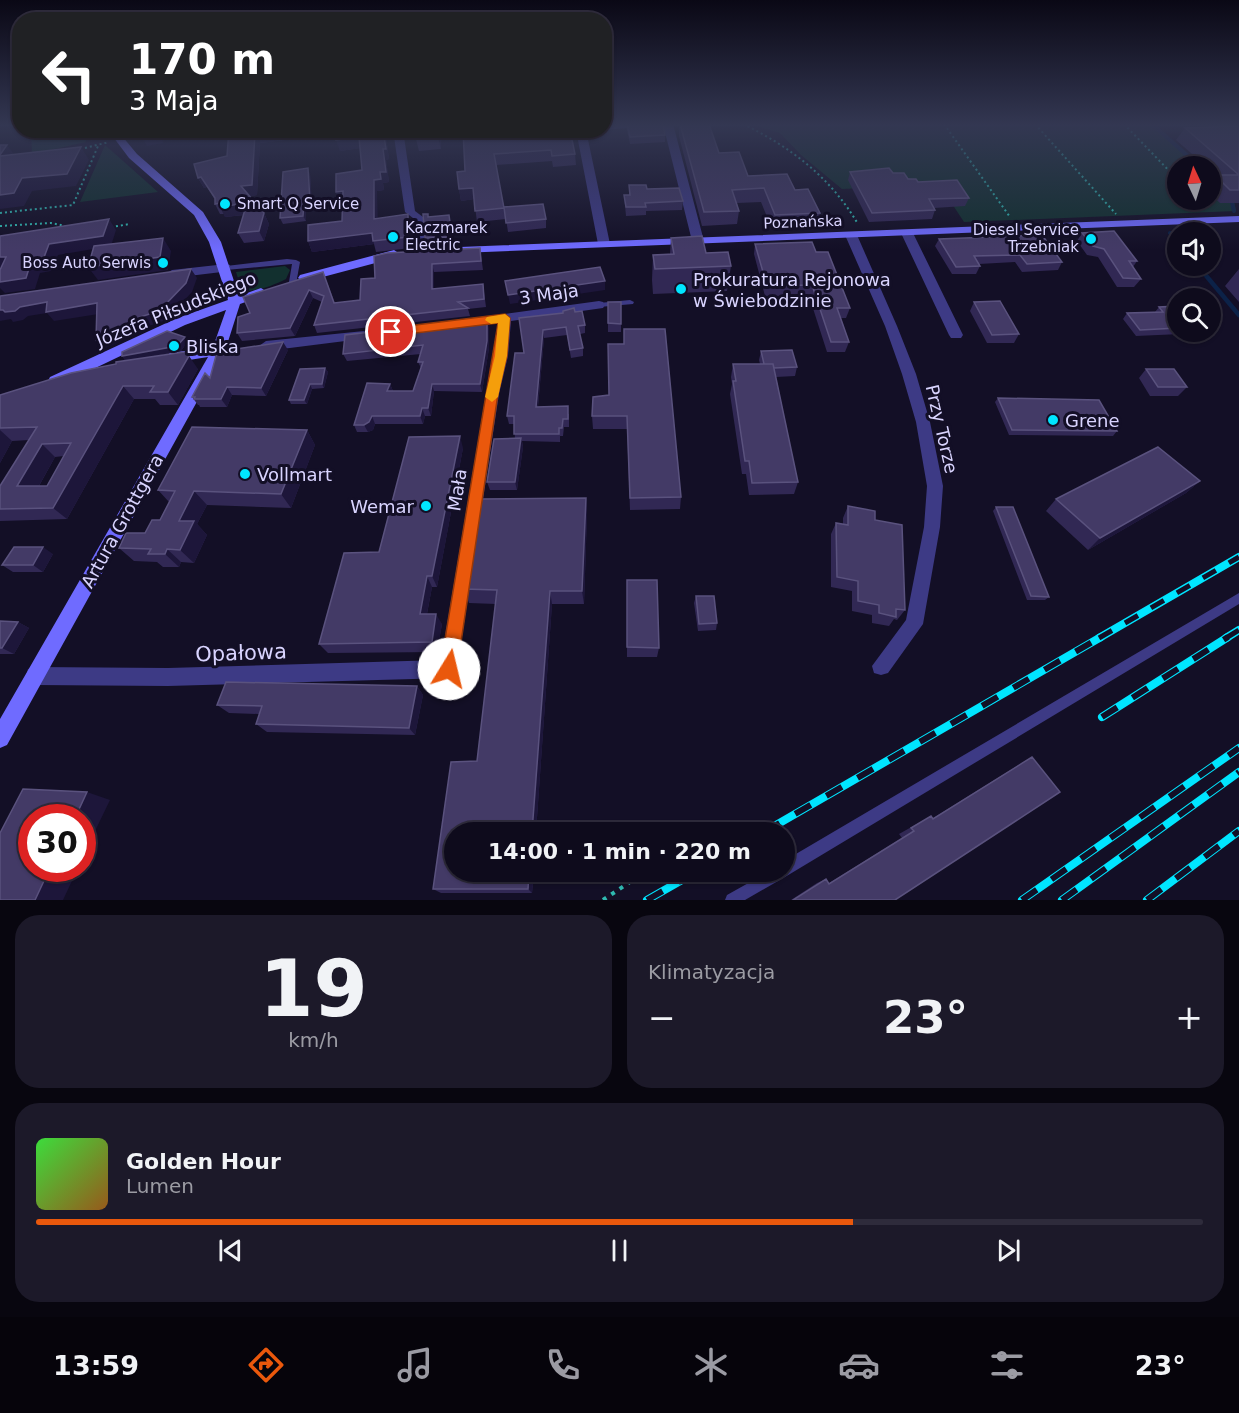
<!DOCTYPE html>
<html lang="pl">
<meta charset="utf-8">
<style>
:root{--surface:#0e0b1c;--page:#1c1929;--text:#f1f3f6;--muted:#9b9ba3;--line:#2e2b3b;--accent:#ea580c}
body{margin:0;font-family:"DejaVu Sans",sans-serif;background:var(--page);color:var(--text);height:100vh;display:flex;flex-direction:column;font-size:22px;white-space:nowrap}
*{box-sizing:border-box;margin:0}
p{font-size:20px;color:var(--muted)}
.icon{flex:none;width:33px;height:33px;fill:none;stroke:currentColor;stroke-width:2;stroke-linecap:round;stroke-linejoin:round}
.map{position:relative;height:900px;overflow:hidden}
.details{display:flex;flex-direction:column;gap:15px;padding:15px;background:#08060f;flex:1}
.details>*{flex:none}
.hud{position:absolute;left:12px;top:12px;width:600px;height:126px;border-radius:24px;box-shadow:0 2px 4px #0004,0 0 0 2px var(--line);background:#202124;color:#fff;overflow:hidden}
.needle{width:39px;rotate:356deg}
.controls{position:absolute;left:1167px;top:156px;display:grid;gap:12px}
.controls a{display:grid;place-items:center;width:54px;height:54px;border-radius:50%;background:var(--surface);box-shadow:0 2px 4px #0004,0 0 0 2px var(--line);font-size:30px}
.speed{position:absolute;left:18px;top:804px;display:flex;gap:12px;font-size:30px;font-weight:700;text-align:center}
.speed>*{display:grid;place-content:center;width:78px;height:78px;border-radius:50%;background:var(--surface);box-shadow:0 2px 4px #0004,0 0 0 2px var(--line);line-height:1}
.speed .limit{border:9px solid #d22;background:#fff;color:#111}
.pin{position:absolute;display:grid;place-items:center;width:51px;height:51px;color:#fff;margin:-26px;border:3px solid #fff;border-radius:50%;box-shadow:0 2px 6px #0007}
.me{position:absolute;width:66px;margin:-33px;rotate:9deg;stroke-linejoin:round;filter:drop-shadow(0 0 4px #0008)}
.turn{display:flex;align-items:center;gap:21px;height:126px;padding:0 18px;font-size:27px}
.turn .icon{width:78px;height:78px;stroke-width:2.5}
.turn b{display:block;font-size:42px;line-height:51px}
.big{font-size:45px;font-weight:600;line-height:1.1}
.details .widget{flex:1;display:flex;flex-direction:column;justify-content:center;gap:9px;min-width:0;padding:0 21px;border-radius:24px;background:var(--page)}
.details .dial{align-items:center;gap:0}
.dial b{font-size:78px;line-height:1}
.song{display:flex;align-items:center;gap:18px}
.cover{width:72px;height:72px;border-radius:9px;background:linear-gradient(135deg,hsl(120 70% 55%),hsl(30 70% 35%))}
.played{height:6px;border-radius:3px;background:linear-gradient(90deg,var(--accent) 70%,var(--line) 70%)}
.keys{display:flex;justify-content:space-around;direction:ltr}
.heat{display:flex;justify-content:space-between;align-items:center;font-size:33px;direction:ltr}
.details .tiles{flex:1;display:grid;gap:15px;grid-template-columns:1fr 1fr}
.widget:last-child{grid-column:span 2}
.trip{position:absolute;left:444px;top:822px;width:351px;height:60px;border-radius:30px;background:var(--surface);box-shadow:0 2px 4px #0004,0 0 0 2px var(--line);font-weight:600;line-height:60px;text-align:center}
.menu{display:flex;height:96px;justify-content:space-around;align-items:center;background:#06040b;color:var(--muted)}
.menu .icon{width:42px;height:42px}
.menu .on{color:var(--accent)}
.menu b{font-size:27px;color:var(--text)}
.map>svg:first-child{display:block}
.green{fill:#12302f}
.lines{fill:none;stroke-linecap:round;stroke-linejoin:round}
.stream-far1{stroke:#0c2248;stroke-width:4}
.stream{stroke:#0c2248;stroke-width:4.5}
.path-far1{stroke:#2fb8b0;stroke-width:2;stroke-dasharray:2 3;stroke-linecap:butt}
.path{stroke:#2fb8b0;stroke-width:4;stroke-dasharray:4 6;stroke-linecap:butt}
.lane{fill:#3d3a85;fill-rule:evenodd}
.street{fill:#3d3a85;fill-rule:evenodd}
.secondary{fill:#6f6bff;fill-rule:evenodd}
.rail-far1-casing{stroke:#00e5ff;stroke-width:8}
.rail-casing{stroke:#00e5ff;stroke-width:8}
.rail-far1{stroke:#130f26;stroke-width:5;stroke-dasharray:15;stroke-linecap:butt}
.rail{stroke:#130f26;stroke-width:6;stroke-dasharray:18;stroke-linecap:butt}
.wall{fill:#312854;fill-rule:evenodd}
.shaded-wall{fill:#1d163a}
.building{fill:#433a66;stroke:#5a527e;stroke-width:1.5;fill-rule:evenodd}
.route{fill:#ea580c;stroke:#983908;stroke-width:1.5}
.slow{fill:#f59e0b}
.poi-dot{fill:#00e5ff;stroke:#130f26;stroke-width:2}
.labels{text-anchor:middle;dominant-baseline:central;stroke-width:6;stroke-linejoin:round;paint-order:stroke}
.far-poi-label{font-size:15px;fill:#d9d4ff;stroke:#130f26;text-anchor:start}
.far-street-label{font-size:15px;fill:#d9d4ff;stroke:#130f26}
.poi-label{font-size:18px;fill:#d9d4ff;stroke:#130f26;text-anchor:start}
.street-label{font-size:18px;fill:#d9d4ff;stroke:#130f26}
.near-street-label{font-size:21px;fill:#d9d4ff;stroke:#130f26}
</style>
<div class="map">
<svg width="1239" height="900" viewBox="0 0 1239 900">
<rect width="100%" height="100%" fill="#130f26"/>
<path class="green" d="M750,124H1151L1200,166H1178V200H1210L1211,176L1233,195L1236,211L964,222L939,184L842,189L801,155L780,133Z
M31,131H84L86,142L32,154Z
M105,145L158,192L80,202Z
M285,266L290,270L286,279C272,286 259,291 242,291L236,272Z"/>
<g class="lines">
<path class="stream-far1" d="M1152,124L1199,166
M1231,198L1234,211
M1170,233L1178,241"/>
<path class="stream" d="M1198,266L1239,315"/>
<path class="path-far1" d="M743,124C791,147 831,178 858,224
M944,124L1010,217
M1035,124L1116,214
M1124,124L1178,180
M85,148L109,142
M1197,200L1207,210
M0,213L73,205L98,146
M0,226L51,223L70,227
M111,227L130,224"/>
<path class="path" d="M603,900L639,876L641,872"/>
<path class="lane" d="M287,259L296,260L300,262L296,284H293L289,282L292,264L226,270L222,268L226,266Z
M630,300L634,302L633,304L599,307L595,305L599,303Z
M1239,593V604L785,877L745,900H725L727,895L768,872H784V861Z"/>
<path class="street" d="M604,124H642L637,127L604,130Z
M663,124H673L704,241L702,243L698,244L692,241Z
M393,130H403L415,211L423,217L425,252L419,256L413,252V218L405,212Z
M576,130H586L610,244L608,246L604,247L598,244Z
M907,230L913,233L963,335L961,338H951L949,335L901,233Z
M851,232L857,235L897,326L916,374L930,422L943,486L940,527L923,624L888,673L881,675L874,673L872,666L906,620L924,527L927,486L916,422L902,374L885,326L845,235Z
M226,264L230,265V271L172,278L166,274L172,270Z
M599,301L603,302L605,305L603,308L511,321L508,356L499,394L456,676L449,678L168,686L35,685L28,683L26,676L28,669L35,667L168,668L441,660L498,323L468,327L462,323L468,319Z
M364,331L371,335L369,338L266,351L259,346L266,341Z"/>
<path class="secondary" d="M108,130H117L137,154L203,212L221,242L239,296L261,288L267,292L265,295L240,304L225,351L7,745L0,748V719L208,357L170,363L163,358L170,353L213,347L226,310L185,325L60,385H50L48,381L50,377L175,319L228,300L209,242L194,215L129,158Z
M1239,216V222L460,253L454,250L460,247Z
M394,250L400,254L398,257L304,282L298,278L300,275Z"/>
<g class="rail-far1-casing">
<path id="rail-far1" d="M1099,638L1239,557
M1226,638L1239,630"/>
</g>
<g class="rail-casing">
<path id="rail" d="M1102,717L1228,637
M764,832L1101,637
M647,900L696,872
M1022,900L1239,748
M1062,900L1239,772
M1147,900L1239,831"/>
</g>
<use href="#rail-far1" class="rail-far1"/>
<use href="#rail" class="rail"/>
</g>
<path class="wall" d="M627,124L665,135V142L630,144L627,130Z
M679,124L748,176L795,190L820,213L816,227L772,229L761,202L737,203L739,211L737,224L702,226L679,136Z
M1239,126V203H1220L1210,194V181L1215,175L1210,171V166H1206L1176,140L1185,128Z
M229,130H385L389,159L386,160L389,182L383,183L384,190L377,191V219L411,225V248L376,252L374,244L312,252L308,241L342,221L343,202H340L336,192L362,170L360,148L340,151L336,134L260,143L257,195L250,196L264,213L269,224L264,241L244,243L238,233L244,215L225,217L224,214H220L215,204V200L207,187L204,188L198,178L227,156Z
M440,130L441,149L419,151L416,139Z
M463,130L575,154L576,165L553,167L552,161L496,165L505,212L546,219V228L508,232L506,219L477,222L474,199L461,201L459,189L465,171Z
M850,172L893,173L969,198L965,206L934,208L935,210L932,219L869,222L848,180Z
M310,174L312,206L306,207V221L283,224L280,218Z
M629,185L647,189L683,201L682,210L646,211V215L626,216L624,195H629Z
M449,215L454,246L427,247L425,238L429,217Z
M1082,233L1137,261L1133,267L1141,279L1134,287H1117L1098,257L1087,255L1077,241Z
M671,238L706,253L731,266L727,291L653,294L652,280L653,255L670,254Z
M939,239L1062,262L1058,270L1022,272L1015,262L979,264L980,266L976,274H952L935,246Z
M755,244L816,252L850,308L846,318H841L849,342L845,352H827L809,296H765L754,254Z
M480,248L483,270L434,272V289L483,284L486,307L468,309L470,316L317,333L314,325L322,302L313,298L295,336L242,341L237,333L250,313L323,272L335,303L360,300L375,278Z
M1239,269V302L1225,286Z
M608,302H621V332H608Z
M974,302L1019,334L1014,343H987L970,311Z
M1178,306V332H1204L1203,333L1136,336L1123,319L1127,313L1155,312L1159,307Z
M575,312L585,325V333L580,334L583,348V356L571,358L567,335L544,338L538,407L569,414V427H564L563,436H560V442L522,441L523,447L517,490H490L487,482L515,439L514,424H509L507,416L524,353L519,318Z
M489,328V348L482,392L434,391L431,416H425L423,424H375L373,430L368,432H357L354,425L390,384L393,391H413L421,368L418,362L421,354L347,361L343,354Z
M624,329L681,497L680,509L630,510L627,429H593L592,416L609,395L624,344Z
M188,341L181,351L137,359L198,369L178,405H160L155,399H134L67,519L0,521V486L29,440L12,441L0,463V395L116,364L125,360L122,356ZM64,456L47,486H39L55,457Z
M288,350L266,396L232,395L227,407H200L199,405H198L192,397L210,378Z
M761,351L797,367L795,376L776,377L798,482L794,494L749,495L746,474H742L730,394L732,384L731,377L733,364H760L759,360Z
M325,368L328,372L324,388L312,389L307,404H291L289,400Z
M1146,369L1187,387L1178,396H1150L1139,378Z
M998,398L1117,431L1113,436L1009,435L995,402Z
M307,430L315,445L291,508L207,505L197,524L207,535L194,563L181,562L179,567H163L157,562L134,561L119,548L145,533L160,520L169,502L158,490Z
M463,448L437,587H432L427,614L442,624L437,652L328,653L319,644L379,552Z
M1200,481L1186,493L1088,550L1046,511L1056,499Z
M586,498L587,514L584,604H552L536,832H454V872H545H534L532,893H441L433,889L477,761L496,604L469,603L464,589Z
M848,506L875,520L905,610L897,620L894,619L889,626L872,623V615L852,611V591L831,587V534L836,523L843,524V518Z
M996,507L1049,597L1045,600H1027L993,511Z
M53,554L43,572H13L2,565Z
M627,580L659,648L657,657H627Z
M696,596L717,623L716,630L698,631L694,603Z
M0,621L18,622L29,628L14,654H0Z
M417,686L423,695L415,735L267,732L256,724L259,714L229,713L217,705Z
M1032,757L895,900H791L817,883L826,879L829,883L902,838L899,834L931,816L933,818L1017,766Z"/>
<path class="shaded-wall" d="M158,130H161L163,143L147,146L143,139Z
M277,130H338L339,133L260,143L257,195L246,197L241,186L255,133Z
M383,130H385L389,159L386,160L389,182L383,183L384,190L377,191L378,230L374,219V180L380,172L383,149Z
M438,130H440L441,149L438,137Z
M359,137L362,148L340,151L336,140Z
M7,145L16,157L9,169L0,155Z
M81,147L89,160L76,186L32,191L24,206L0,209V195L22,178Z
M308,168L310,174L312,206L306,207V221L303,216Z
M201,177L207,187L204,188L198,178Z
M473,188L475,199L461,201L459,189Z
M343,191L347,201L340,202L336,192Z
M247,203L252,214L225,217L220,207Z
M264,213L269,224L264,241L259,231Z
M408,214L411,225V248L408,237Z
M449,215L451,224L454,246L452,237Z
M109,219L116,230L111,246L58,255L51,271L40,273L35,289L5,293L0,288V282L31,262L49,244Z
M372,233L374,244L312,252L308,241Z
M163,238L171,251L168,270L98,280L88,267Z
M0,257H6L0,270Z
M432,264L434,272V298L432,289Z
M191,269L197,278L192,292L166,320L149,326L151,328L103,349L96,340Z
M605,281V290L510,304L508,295Z
M309,290L313,298L295,336L290,328Z
M47,302L97,303L105,313L54,321L47,313L28,316L23,320L13,322L11,319L0,321V310Z
M487,320L489,328V348L482,392L480,384Z
M543,330L544,338L537,415L536,407Z
M185,337L188,341L181,351L126,361L122,356Z
M283,342L288,350L266,396L261,388Z
M189,356L198,369L178,405L168,392Z
M325,368L328,372L324,388L322,384Z
M310,384L312,389L307,404L304,400Z
M390,384L393,391H387Z
M432,384L434,391L431,416L428,408Z
M123,386L134,399L67,519L53,508Z
M227,387L232,395L227,407L221,399Z
M422,408L425,416L423,424L420,416Z
M372,416L375,424L373,430L368,432L364,425Z
M0,430L12,441L0,463Z
M307,430L315,445L291,508L281,494Z
M460,436L463,448L437,587L432,576Z
M521,438L523,447L517,490L515,482Z
M42,444L55,457L32,498L17,486Z
M1200,481L1186,493L1088,550L1100,538Z
M194,491L207,505L197,524L207,535L194,563L180,550L179,521Z
M586,498L587,514L584,604L582,591Z
M43,547L53,554L43,572L33,565Z
M167,549L181,562L179,567L165,554Z
M427,576L432,587L425,624L420,614Z
M550,591L552,604L536,832H532Z
M436,614L442,624L437,652L432,642Z
M18,622L29,628L14,654L2,648Z
M417,686L423,695L415,735L409,728Z
M87,792L110,800L82,858V818H75Z
M50,868H78L63,900H35Z
M529,872H534L532,893L528,889Z"/>
<path class="building" d="M627,124H663L665,135L630,137Z
M680,124H709L719,153L739,152L748,176L787,174L795,190L808,189L820,213L775,215L764,188L732,190L739,211L704,212Z
M1239,126V175L1185,128Z
M142,130H158L159,136L143,139Z
M229,130H277L255,133L252,185L241,186L264,213L259,231L238,233L247,203L220,207V203L215,204V198L201,177L198,178L194,164L227,156Z
M336,130H383L386,149H383L386,172H380L381,179L374,180V219L408,214V237L373,241L372,233L308,241V225L342,221L343,191L336,192V174L362,170L359,137L336,140Z
M414,130H438V137L416,139Z
M463,130H570L575,154L552,156L551,150L494,154L504,208L475,211L473,188L459,189L457,172L465,171Z
M0,145H7L0,155Z
M81,147L67,174L22,178L14,193L0,195V156Z
M308,168L310,201L304,202L303,216L280,218L283,172Z
M889,168L893,173H904L908,179H916L918,182L957,180L969,198L929,199L935,210L872,213L850,172Z
M1215,175H1239V190H1230Z
M629,185H646L647,189L679,188L683,201L645,203L646,207H626L624,195H630Z
M543,204L546,219L506,223L504,207Z
M423,214H428V217L449,215L452,237L425,238Z
M109,219L103,236L49,244L43,260L31,262L26,278L0,282V270L6,257H0V236Z
M1114,231L1137,261H1129L1141,279L1123,278L1104,249L1093,246L1082,233Z
M1042,235L1062,262L1027,264L1020,255L974,256L980,266L956,267L939,239Z
M702,236L706,253L728,252L731,266L655,269L653,255L674,254L671,238Z
M163,238L160,257L88,267L94,246Z
M812,242L816,252H828L850,308H837L849,342H831L812,285L767,286L755,244Z
M480,248L481,261L432,264V289L483,284L484,299L458,302L468,308L314,325L324,296L309,290L290,328L237,333L238,317L250,313L243,297L323,272L334,303L360,300L361,279L375,278L374,256L387,253Z
M600,267L605,281L508,295L505,281Z
M191,269L186,283L159,311L140,317L145,319L96,340L97,303L46,312L47,302L20,307L15,311L5,312L3,310H0V296Z
M1000,301L1019,334L992,335L974,302Z
M608,302H621V324L608,323Z
M1178,306V328L1140,330L1127,313L1163,312L1159,307Z
M574,308L575,312L582,311L585,325L578,326L583,348L570,350L566,327L543,330L536,407L568,406V419H563L562,428H559V434H514V416H507L515,353H524L519,318L563,313V311Z
M485,319L487,320V341L480,384H432L428,408H422L420,416H372L369,422L364,425H354L367,383L390,384L387,391H413L423,362H418L423,345L343,354L345,335Z
M624,329H665L681,497L630,498L627,416H592L593,397L609,395L608,344H624Z
M167,331L185,337L177,346L122,356V352Z
M283,342L261,388L227,387L221,399H194L195,397H192L205,373L210,378L217,352Z
M792,350L797,367L774,368L773,364H764L761,351Z
M184,352L189,356L168,392H150L154,386H123L53,508L0,509V486L37,427L0,428V395L71,373L116,364V362ZM71,443L47,486H17L42,444Z
M733,364H773L798,482L752,483L749,461H745L733,381H736Z
M325,368L322,384H310L304,400H289L300,369Z
M1146,369H1174L1187,387H1158Z
M998,398L1099,400L1117,431L1012,430Z
M192,427L307,430L281,494L194,491L179,521H194L180,550L167,549L165,554H148L151,549L119,548L126,533H145L152,520H160L175,491L158,490Z
M460,436L432,576H427L420,614H436L432,642L319,644L344,553L379,552L409,437Z
M521,438L515,482H487L494,439Z
M1158,447L1200,481L1100,538L1056,499Z
M586,498L582,591H550L532,832H454V872H529L528,889H433L451,762L477,761L497,590L464,589L478,499Z
M848,506L875,511V520L902,525L905,610L896,609V617L879,613V605L858,601V581L837,577L836,523L848,525Z
M996,507H1013L1049,597L1031,596Z
M14,547H43L33,565H2Z
M627,580H657L659,648L627,647Z
M696,596H714L717,623L699,624Z
M0,621L18,622L2,648H0Z
M226,682L417,686L409,728L256,724L262,706L217,705Z
M1032,757L1060,792L895,900H793L826,879L829,884L914,831L911,828L931,816L933,819Z
M23,789L87,792L75,818H32V868H50L35,900H0V833Z"/>
<linearGradient id="sky" x2="0" y2="1"><stop stop-color="#0a0815"/><stop offset="0.5" stop-color="#333752"/><stop offset="1" stop-color="#333752" stop-opacity="0"/></linearGradient>
<rect width="1239" height="250" fill="url(#sky)"/>
<path class="route" d="M505,314L510,318L507,356L498,394L457,669L455,675L449,677L443,675L440,669L498,323L391,336L385,332L391,328Z"/>
<path class="slow" d="M505,314L510,318L507,356L498,397L492,402L485,397L495,356L498,323L491,324L485,320L487,317Z"/>
<g class="poi-dot">
<circle cx="225" cy="204" r="6"/>
<circle cx="393" cy="237" r="6"/>
<circle cx="1091" cy="239" r="6"/>
<circle cx="163" cy="263" r="6"/>
<circle cx="681" cy="289" r="6"/>
<circle cx="174" cy="346" r="6"/>
<circle cx="1053" cy="420" r="6"/>
<circle cx="245" cy="474" r="6"/>
<circle cx="426" cy="506" r="6"/>
</g>
<g class="labels">
<g class="far-poi-label">
<text x="237" y="204">Smart Q Service</text>
<text x="405" y="228">Kaczmarek<tspan x="405" dy="17">Electric</tspan></text>
<text x="1079" y="230" text-anchor="end">Diesel Service<tspan x="1079" dy="17">Trzebniak</tspan></text>
<text x="151" y="263" text-anchor="end">Boss Auto Serwis</text>
</g>
<g class="far-street-label">
<text transform="translate(803 222) rotate(-2)">Poznańska</text>
</g>
<g class="poi-label">
<text x="693" y="279">Prokuratura Rejonowa<tspan x="693" dy="21">w Świebodzinie</tspan></text>
<text x="186" y="346">Bliska</text>
<text x="1065" y="420">Grene</text>
<text x="257" y="474">Vollmart</text>
<text x="414" y="506" text-anchor="end">Wemar</text>
</g>
<g class="street-label">
<text transform="translate(549 294) rotate(-8)">3 Maja</text>
<text transform="translate(176 309) rotate(-22)">Józefa Piłsudskiego</text>
<text transform="translate(942 429) rotate(77)">Przy Torze</text>
<text transform="translate(457 490) rotate(-81)">Mała</text>
<text transform="translate(122 521) rotate(-61)">Artura Grottgera</text>
</g>
<g class="near-street-label">
<text transform="translate(241 653) rotate(-2)">Opałowa</text>
</g>
</g>
</svg>
<div class="controls">
<a><svg class="needle" viewBox="-14 -14 28 28"><path d="M0-13l5 13h-10z" fill="#e53935"/><path d="M0 13l5-13h-10z" fill="#9b9ba3"/></svg></a>
<a><svg class="icon" aria-label="sound" viewBox="0 0 24 24"><path d="M4 9h4l5-4v14l-5-4H4zM17 9q2 3 0 6"/></svg></a>
<a><svg class="icon" aria-label="search" viewBox="0 0 24 24"><circle cx="10" cy="10" r="6"/><path d="M15 15l6 6"/></svg></a>
</div>
<div class="speed"><div class="limit">30</div></div>
<div class="pin" style="left:391px;top:332px;background:#d93025"><svg class="icon" aria-label="arrive" viewBox="0 0 24 24"><path d="M6 21V4h12l-3 4 3 4H6"/></svg></div>
<svg class="me" style="left:449px;top:669px" viewBox="-20 -20 40 40"><circle r="19" fill="#fff"/><path d="M0-13L10 11 0 6-10 11z" fill="#ea580c"/></svg>
<div class="trip">14:00 · 1 min · 220 m</div>
<div class="hud">
<div class="turn"><svg class="icon" aria-label="left" viewBox="0 0 24 24"><path d="M17 20v-9H6M10 6l-5 5 5 5"/></svg><div><b>170 m</b>3 Maja</div></div>
</div>
</div>
<section class="details">
<div class="tiles">
<div class="widget dial"><b>19</b><p>km/h</p></div>
<div class="widget"><p>Klimatyzacja</p>
<div class="heat"><a>−</a><b class="big">23°</b><a>+</a></div>
</div>
<div class="widget">
<div class="song"><i class="cover"></i><div><b>Golden Hour</b><p>Lumen</p></div></div>
<div class="played"></div>
<div class="keys"><svg class="icon" aria-label="previous" viewBox="0 0 24 24"><path d="M18 5L8 12l10 7zM5 5v14"/></svg><svg class="icon" aria-label="pause" viewBox="0 0 24 24"><path d="M8 5v14M16 5v14"/></svg><svg class="icon" aria-label="next" viewBox="0 0 24 24"><path d="M6 5l10 7-10 7zM19 5v14"/></svg></div>
</div>
</div>
</section>
<nav class="menu">
<b>13:59</b>
<svg class="icon on" aria-label="directions" viewBox="0 0 24 24"><path d="M12 3l9 9-9 9-9-9zM9 14v-3h6M13 9l2 2-2 2"/></svg>
<svg class="icon" aria-label="music" viewBox="0 0 24 24"><path d="M9 18V5l10-2v13"/><circle cx="6" cy="18" r="3"/><circle cx="16" cy="16" r="3"/></svg>
<svg class="icon" aria-label="phone" viewBox="0 0 24 24"><path d="M5 4h4l2 5-3 2q2 4 5 5l2-3 5 2v4C11 20 4 13 5 4z"/></svg>
<svg class="icon" aria-label="climate" viewBox="0 0 24 24"><path d="M12 3v18M4 7l16 10M4 17L20 7"/></svg>
<svg class="icon" aria-label="car" viewBox="0 0 24 24"><path d="M5 17H2v-5l4-1 3-4h7l3 4 3 1v5h-3M9 17h6M6 11h13"/><circle cx="7" cy="17" r="2"/><circle cx="17" cy="17" r="2"/></svg>
<svg class="icon" aria-label="filters" viewBox="0 0 24 24"><path d="M4 7h16M4 17h16"/><circle cx="9" cy="7" r="2"/><circle cx="15" cy="17" r="2"/></svg>
<b>23°</b>
</nav>
